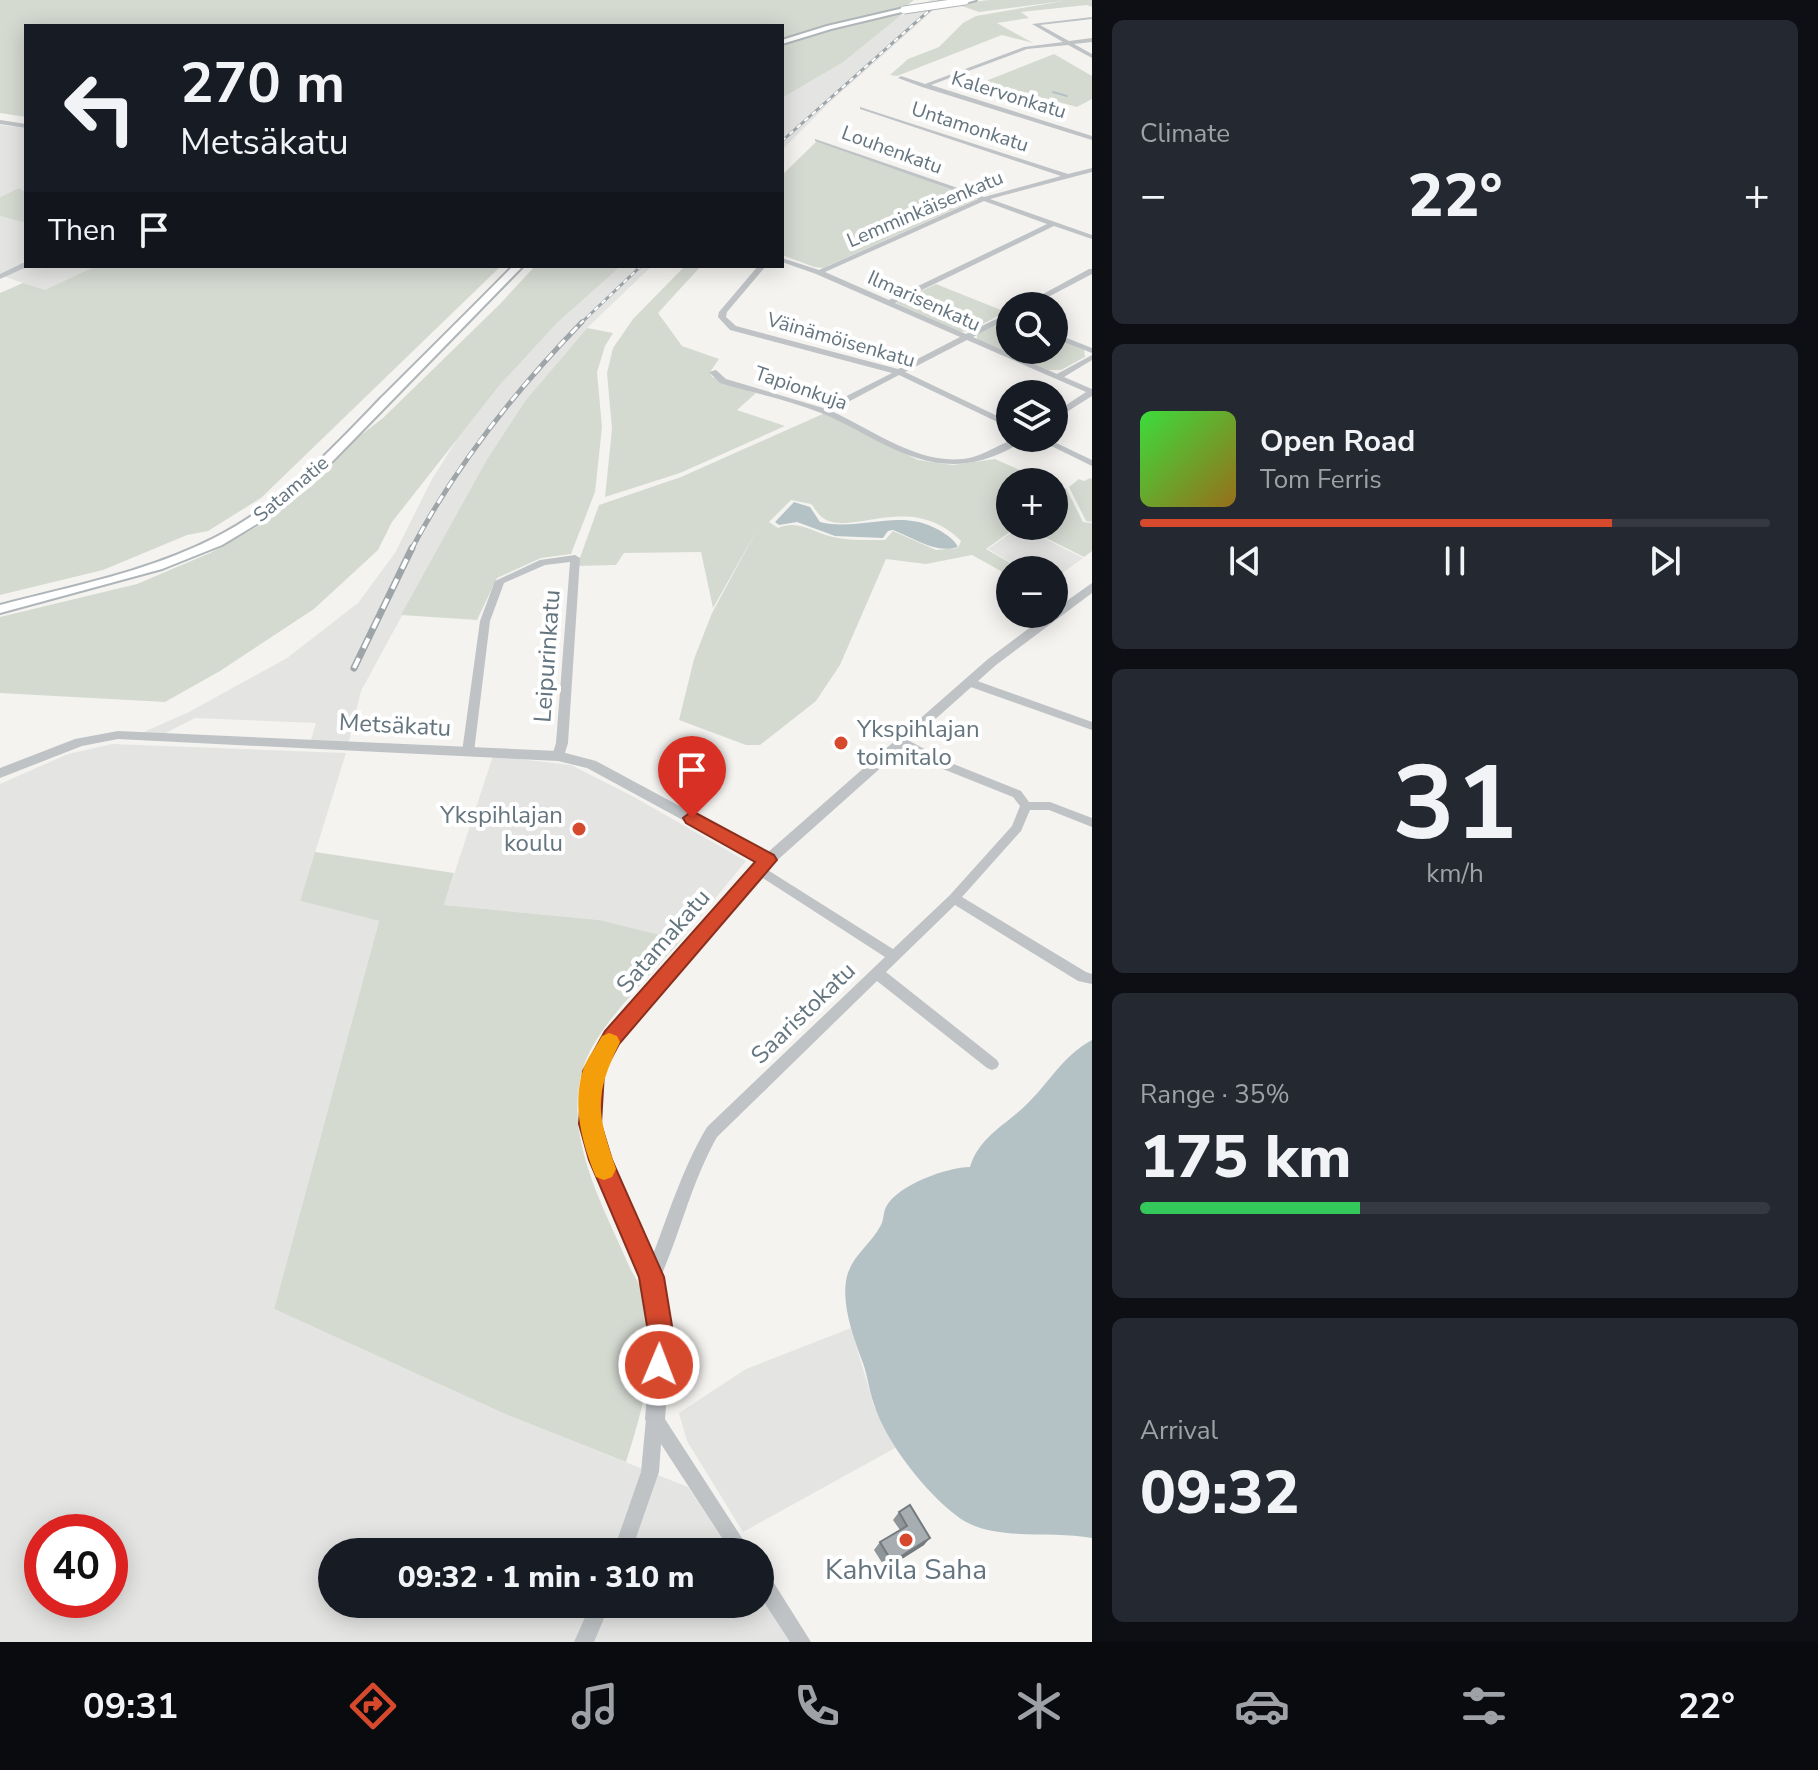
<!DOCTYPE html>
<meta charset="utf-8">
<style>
:root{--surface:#171b24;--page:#242831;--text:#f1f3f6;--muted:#9ea1a6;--line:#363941;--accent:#d6492d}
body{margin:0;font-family:"Nunito Sans",sans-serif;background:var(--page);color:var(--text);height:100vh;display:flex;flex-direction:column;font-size:30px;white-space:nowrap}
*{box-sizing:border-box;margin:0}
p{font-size:26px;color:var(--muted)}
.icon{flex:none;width:44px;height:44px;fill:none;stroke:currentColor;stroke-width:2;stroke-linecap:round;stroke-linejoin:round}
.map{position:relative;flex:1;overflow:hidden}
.details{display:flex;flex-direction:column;gap:20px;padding:20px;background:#0d0f14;width:726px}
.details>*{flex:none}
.hud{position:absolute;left:24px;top:24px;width:760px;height:244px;border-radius:0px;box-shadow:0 4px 20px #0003;background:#171b24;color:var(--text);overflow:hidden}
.buttons{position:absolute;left:996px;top:292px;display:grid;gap:16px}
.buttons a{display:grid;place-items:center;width:72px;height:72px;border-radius:50%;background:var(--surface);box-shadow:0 4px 20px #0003;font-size:40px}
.speed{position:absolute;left:24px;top:1514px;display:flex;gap:16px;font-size:40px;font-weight:700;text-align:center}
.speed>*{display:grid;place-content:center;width:104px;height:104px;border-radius:50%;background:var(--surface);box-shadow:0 4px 20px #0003;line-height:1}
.speed .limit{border:12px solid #d22;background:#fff;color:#111}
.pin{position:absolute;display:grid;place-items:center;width:68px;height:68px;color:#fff;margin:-82px -34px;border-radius:50% 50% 50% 0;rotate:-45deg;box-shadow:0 0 8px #0007}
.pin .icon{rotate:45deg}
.me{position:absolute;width:88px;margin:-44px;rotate:1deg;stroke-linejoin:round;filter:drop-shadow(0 0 6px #0008)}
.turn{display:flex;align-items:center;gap:28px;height:168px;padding:0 24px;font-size:36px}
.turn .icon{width:104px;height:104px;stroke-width:2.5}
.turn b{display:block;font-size:56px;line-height:68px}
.then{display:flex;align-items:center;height:76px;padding:0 24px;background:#0003;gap:16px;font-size:30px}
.big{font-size:60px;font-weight:800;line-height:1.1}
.details .widget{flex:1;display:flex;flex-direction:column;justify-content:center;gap:12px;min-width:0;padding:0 28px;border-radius:12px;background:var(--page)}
.details .dial{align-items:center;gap:0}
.dial b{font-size:104px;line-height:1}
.song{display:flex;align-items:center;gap:24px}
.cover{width:96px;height:96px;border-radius:12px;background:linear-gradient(135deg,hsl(120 70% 55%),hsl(40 70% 35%))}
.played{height:8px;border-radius:4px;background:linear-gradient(90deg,var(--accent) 75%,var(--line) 75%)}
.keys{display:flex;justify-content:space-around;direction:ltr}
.heat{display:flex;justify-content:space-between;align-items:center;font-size:44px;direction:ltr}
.charge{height:12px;border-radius:6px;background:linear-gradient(90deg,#34c759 35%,var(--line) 0)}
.trip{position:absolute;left:318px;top:1538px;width:456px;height:80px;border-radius:40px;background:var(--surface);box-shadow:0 4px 20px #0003;font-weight:800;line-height:80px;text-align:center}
.dock{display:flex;height:128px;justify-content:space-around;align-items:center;background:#090b0e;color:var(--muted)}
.dock .icon{width:56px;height:56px}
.dock .active{color:var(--accent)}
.dock b{font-size:36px;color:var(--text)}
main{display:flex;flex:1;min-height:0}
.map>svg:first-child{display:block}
.built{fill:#e4e5e3;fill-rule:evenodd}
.green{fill:#d5dad1;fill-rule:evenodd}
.water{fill:#b5c2c5}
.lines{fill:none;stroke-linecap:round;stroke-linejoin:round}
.stream{stroke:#b5c2c5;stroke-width:2}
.secondary-casing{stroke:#afb5b8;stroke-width:4}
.minor{fill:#bfc3c6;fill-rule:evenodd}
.tertiary{fill:#bfc3c6;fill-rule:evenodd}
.secondary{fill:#fff;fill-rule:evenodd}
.rail-far2-casing{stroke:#9ea5a9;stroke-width:3}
.rail-far1-casing{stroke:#9ea5a9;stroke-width:5}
.rail-casing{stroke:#9ea5a9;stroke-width:7}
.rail-far2{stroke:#fff;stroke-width:2;stroke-dasharray:5;stroke-linecap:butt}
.rail-far1{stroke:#fff;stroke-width:3;stroke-dasharray:9;stroke-linecap:butt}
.rail{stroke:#fff;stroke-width:4;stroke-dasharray:11;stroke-linecap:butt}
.secondary-bridge-casing{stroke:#afb5b8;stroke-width:9;stroke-linecap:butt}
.secondary-bridge{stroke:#fff;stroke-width:7}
.wall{fill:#8f9699}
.shaded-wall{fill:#747a7d}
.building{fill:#a6aeb2;stroke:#747a7d;stroke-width:2}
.route{fill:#d6492d;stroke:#8b2f1d;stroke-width:2}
.slow{fill:#f59e0b}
.poi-dot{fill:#d6492d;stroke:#fff;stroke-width:3}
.labels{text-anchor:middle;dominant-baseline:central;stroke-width:8;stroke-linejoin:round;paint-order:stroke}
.far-street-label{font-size:20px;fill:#64757f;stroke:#fff}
.street-label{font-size:24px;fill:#64757f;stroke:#fff}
.poi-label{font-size:24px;fill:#64757f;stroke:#fff;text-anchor:start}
.near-poi-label{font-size:28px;fill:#64757f;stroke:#fff}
</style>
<main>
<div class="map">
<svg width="1092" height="1642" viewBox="0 0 1092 1642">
<rect width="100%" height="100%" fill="#f4f3f0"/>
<path class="built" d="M931,0H945L829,103L782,150V98L842,63L889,22Z
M0,125L26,128V192L19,188L0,197Z
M0,216L26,223V266H96L45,291L0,275Z
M621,266H652L587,328L525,401L486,461L361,691L348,745L310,743L316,723L195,718L160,736L137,735L189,712L287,658L358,603L395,553L432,479L458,438L499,386L557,323Z
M1021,526L1051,542L1083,558L1054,579V570H1024L988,549Z
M112,744L346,753L300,901L379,921L274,1309L505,1414L688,1487L731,1552H332V1604H760V1595L791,1642H0V784L68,754ZM42,1532H110V1600H42Z
M493,756L571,765L634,797L746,861L681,940L600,920L444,905Z
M851,1328L874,1406L897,1447L743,1532L687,1441L679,1413L746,1369Z"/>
<path class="green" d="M0,0H914L902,9L858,18L782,41V26H26V117L0,113Z
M989,0H1092V7L1087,5L1021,12L1029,18L997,23L1033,43L1002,35L897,76L890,75L908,59L939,47L963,23L976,16L1063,1L979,12L956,4Z
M906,11L842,63L782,98V46L822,32Z
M1054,54L1092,76V99L1077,107L1044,98L1030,104L973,86Z
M817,141L828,145L977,199L823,268L814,267L782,255V175Z
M19,188L26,192V223L0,216V197Z
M96,266H501L261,498L208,531L187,535L103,570L0,595V293L23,283L45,290Z
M535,266H621L557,323L499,386L392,522L378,550L314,609L220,671L165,702L0,693V617L137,584L210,553L262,524L312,486L357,438L383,418L500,304Z
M685,266H701L658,313L682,346L719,359L710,372L712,377L756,393L737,410L785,426L680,473L605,497L612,429L607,373L613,348L633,319Z
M936,284L1006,312L969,331L960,332L896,303Z
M1005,319L1010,320V350H1054V337L1084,349L1085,357L1061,370H1048L977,339V334Z
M587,328L613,333L605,346L597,372L602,427L595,492L571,554L541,558L497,578L477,620L401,615L486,461L525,401Z
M825,413L918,460L953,465L995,459L1046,482H1010V526H1018L986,549L1023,570H1010V576L972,555L926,564L886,559L840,665L816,701L760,745H746L679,720L694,659L712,613L758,528L713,608L701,552L624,553L616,565L577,566L599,505L681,477ZM791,500L811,504C815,508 818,515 823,518C852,538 910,490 961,541L958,548L936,550L893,531L885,540C868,540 850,541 833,537C813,533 799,519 778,528L769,522Z
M1090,478L1092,479V522L1086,521L1069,487L1079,479L1084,481Z
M1054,485L1066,488L1083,522L1092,523V551L1084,557L1022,526H1054Z
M315,852L454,873L444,905L600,920L681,940C652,974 598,1024 584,1065C561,1135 603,1205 630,1268C635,1278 643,1289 646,1300C659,1353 642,1412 626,1462L505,1414L274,1309L379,921L300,901Z"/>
<path class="water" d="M794,502L810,507L820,522C862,532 899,507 939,530C947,535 954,539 958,547C935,554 914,538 893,530L888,531L883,538L835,536L797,522L779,525L775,522Z
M1092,1040V1538C1052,1530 996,1542 961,1519C928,1496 886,1443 874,1404C869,1391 868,1377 863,1363C854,1339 842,1307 846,1281C850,1256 871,1245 881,1225C884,1219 883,1213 886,1207C897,1185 948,1167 970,1167C980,1135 1007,1125 1029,1102C1051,1080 1063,1056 1092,1040Z"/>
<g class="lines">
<path class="stream" d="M1053,92L1067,96"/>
<g class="secondary-casing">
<path id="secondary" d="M976,0L965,3L962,1V0Z
M904,8L906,11L831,29L782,44V40L827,26Z
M513,266H523L322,472L270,516L222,545L162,569L0,613V605C72,586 147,572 214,538C280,505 329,452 380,399C424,355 469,311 513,266Z"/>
</g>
<path class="minor" d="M1092,17V19L1040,25L1069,41L1092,38V42L1074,44L1092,54V58L1068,45L1027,49L931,85L1092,136V140L922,87L898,78L901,76L925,84L1024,47L1063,42L1032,24Z
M860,107L1068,174L1092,168V172L990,199L1092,235V239L1054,226L895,303L966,334L1010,312V317L973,337L1057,374L1092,355V360L1064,377L1092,389V396L1054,420V413L1086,392L967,340L905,372L1010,422V428L899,375L831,411C872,429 916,464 963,459C986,457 1004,438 1026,438C1014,448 998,455 982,460C920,477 875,435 821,413C789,400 753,393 720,383L709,372L716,370L726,379L823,408L892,373L730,330L718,317L719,312L758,266H766L727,312L726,317L736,326L898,369L960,337L816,274L782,262V258L819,270L978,199L815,141V139L984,197L1061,176L860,109ZM984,201L1047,224L889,300L825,272Z
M23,263H26V266H29L0,279V274Z
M1089,269H1092V274L1031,306H1021Z
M1054,333L1092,348V353L1054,338Z
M1035,438H1046L1092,460V466Z
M575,555L580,558L568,743L564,756L558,760L552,756L556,743L570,562L545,565L504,583L490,621L474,752L468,756L464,755L462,752L480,621L495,581L540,560Z
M969,678L1092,722V730L965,685L964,682L965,679Z
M902,737L951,763L1021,791L1029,802H1050L1092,818V827L1049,810H1030L1021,831L962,897L1086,972L1092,974V984L1078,981L955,905L886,972L997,1060L999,1064L997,1068L992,1070L987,1068L877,981L717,1137C691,1183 680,1235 658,1283L652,1285L646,1283L644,1277C665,1227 679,1174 707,1127L885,957L755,873L753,870L755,867H763L893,949L950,895L1012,826L1020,806L1013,797L943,769L898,744L896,741Z
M655,1410L661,1413L751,1552H731L661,1444L659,1472L631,1552H613L641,1472L646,1419L649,1413Z
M760,1570L767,1572L811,1642H790L760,1596Z
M591,1604H610L594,1642H574Z"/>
<path class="tertiary" d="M0,120L26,124V128L0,124Z
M1092,583V593L996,665L773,864L618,1042C613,1051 606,1059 603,1069C576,1145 644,1214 663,1284C674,1328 669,1374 665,1419L662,1426L655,1429L648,1426L645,1419C649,1373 656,1325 643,1280C623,1212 558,1141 587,1067C600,1033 629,1007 653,980C688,940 723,901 758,861L587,768L558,761L118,739L82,746L0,778V768L75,739L118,731L558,751L596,761L767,853L988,659L1048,614H1054V610Z"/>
<use href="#secondary" class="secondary"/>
<g class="rail-far2-casing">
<path id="rail-far2" d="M782,141L941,0
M580,324L641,266"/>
</g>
<g class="rail-far1-casing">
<path id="rail-far1" d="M411,550C456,465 515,391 582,322"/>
</g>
<g class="rail-casing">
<path id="rail" d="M354,668L412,548"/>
</g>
<use href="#rail-far2" class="rail-far2"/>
<use href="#rail-far1" class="rail-far1"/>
<use href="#rail" class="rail"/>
<g class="secondary-bridge-casing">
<path id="secondary-bridge" d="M904,10L965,1"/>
</g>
<use href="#secondary-bridge" class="secondary-bridge"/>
</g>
<path class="wall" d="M899,1512L924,1545L886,1569L874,1550L880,1542L900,1530L893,1520Z"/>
<path class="shaded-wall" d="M930,1538L924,1545L886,1569L892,1562Z"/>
<path class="building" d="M910,1505L930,1538L892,1562L880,1542L907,1526L899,1512Z"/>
<path class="route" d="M692,811L774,855L777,860L619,1044L604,1072L601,1124L612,1160L664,1277L674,1338L668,1374L659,1378L650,1374L647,1365L649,1338L639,1277L589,1160L579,1124L583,1071L605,1031L755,862L686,823L683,818Z"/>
<path class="slow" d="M609,1033L617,1036L620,1042C593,1097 597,1113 616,1169L612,1177L604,1180L596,1177C582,1144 572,1105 583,1070C587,1058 596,1047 602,1036Z"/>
<g class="poi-dot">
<circle cx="841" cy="743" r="8"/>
<circle cx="579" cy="829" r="8"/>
<circle cx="906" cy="1540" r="8"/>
</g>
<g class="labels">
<g class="far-street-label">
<text transform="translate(1009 95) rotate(17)">Kalervonkatu</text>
<text transform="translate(970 127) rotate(18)">Untamonkatu</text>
<text transform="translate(892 150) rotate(20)">Louhenkatu</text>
<text transform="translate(925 209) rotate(-23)">Lemminkäisenkatu</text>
<text transform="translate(924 301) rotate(24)">Ilmarisenkatu</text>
<text transform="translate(841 340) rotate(16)">Väinämöisenkatu</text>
<text transform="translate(801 388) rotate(19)">Tapionkuja</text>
<text transform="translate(291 489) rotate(-40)">Satamatie</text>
</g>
<g class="street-label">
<text transform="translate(547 656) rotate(-86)">Leipurinkatu</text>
<text transform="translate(395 725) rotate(3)">Metsäkatu</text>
<text transform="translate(663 941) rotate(-49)">Satamakatu</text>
<text transform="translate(803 1013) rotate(-44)">Saaristokatu</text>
</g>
<g class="poi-label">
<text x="857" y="729">Ykspihlajan<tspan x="857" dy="28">toimitalo</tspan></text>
<text x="563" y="815" text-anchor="end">Ykspihlajan<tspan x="563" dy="28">koulu</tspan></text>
</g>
<g class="near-poi-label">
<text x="906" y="1570">Kahvila Saha</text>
</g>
</g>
</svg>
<div class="buttons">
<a><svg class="icon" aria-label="search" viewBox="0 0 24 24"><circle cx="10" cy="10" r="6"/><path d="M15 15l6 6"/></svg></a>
<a><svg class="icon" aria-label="layers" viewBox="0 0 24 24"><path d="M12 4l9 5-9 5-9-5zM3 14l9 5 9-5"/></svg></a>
<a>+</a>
<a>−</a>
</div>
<div class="speed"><div class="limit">40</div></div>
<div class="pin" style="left:692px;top:818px;background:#d93025"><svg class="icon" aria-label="arrive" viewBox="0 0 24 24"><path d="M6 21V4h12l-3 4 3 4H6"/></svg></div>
<svg class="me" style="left:659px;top:1365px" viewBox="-20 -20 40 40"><circle r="17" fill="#d6492d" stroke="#fff" stroke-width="3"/><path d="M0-11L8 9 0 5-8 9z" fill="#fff"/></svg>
<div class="trip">09:32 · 1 min · 310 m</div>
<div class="hud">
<div class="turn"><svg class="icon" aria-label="left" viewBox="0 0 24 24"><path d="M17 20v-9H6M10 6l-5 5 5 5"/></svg><div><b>270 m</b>Metsäkatu</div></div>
<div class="then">Then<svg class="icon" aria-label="arrive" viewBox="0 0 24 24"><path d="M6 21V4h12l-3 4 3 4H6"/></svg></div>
</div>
</div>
<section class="details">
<div class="widget"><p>Climate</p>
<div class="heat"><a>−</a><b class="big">22°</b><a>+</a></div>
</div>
<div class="widget">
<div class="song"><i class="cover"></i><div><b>Open Road</b><p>Tom Ferris</p></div></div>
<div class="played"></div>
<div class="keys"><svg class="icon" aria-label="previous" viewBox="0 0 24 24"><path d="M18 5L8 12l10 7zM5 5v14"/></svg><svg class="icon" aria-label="pause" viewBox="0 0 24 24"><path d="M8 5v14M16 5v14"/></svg><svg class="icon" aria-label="next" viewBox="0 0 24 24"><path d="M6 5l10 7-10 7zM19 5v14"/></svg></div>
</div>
<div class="widget dial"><b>31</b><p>km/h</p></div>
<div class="widget"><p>Range · 35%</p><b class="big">175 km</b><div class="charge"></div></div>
<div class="widget"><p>Arrival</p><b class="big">09:32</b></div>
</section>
</main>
<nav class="dock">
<b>09:31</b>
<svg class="icon active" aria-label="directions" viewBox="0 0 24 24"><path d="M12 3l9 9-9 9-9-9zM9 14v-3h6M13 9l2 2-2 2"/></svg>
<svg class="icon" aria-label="music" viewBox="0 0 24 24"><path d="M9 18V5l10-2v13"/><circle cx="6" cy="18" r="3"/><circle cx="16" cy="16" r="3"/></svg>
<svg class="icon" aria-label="phone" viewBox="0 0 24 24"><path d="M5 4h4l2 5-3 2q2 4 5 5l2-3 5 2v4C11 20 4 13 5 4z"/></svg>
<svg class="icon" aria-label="climate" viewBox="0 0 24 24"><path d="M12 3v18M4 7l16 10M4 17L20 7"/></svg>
<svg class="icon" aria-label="car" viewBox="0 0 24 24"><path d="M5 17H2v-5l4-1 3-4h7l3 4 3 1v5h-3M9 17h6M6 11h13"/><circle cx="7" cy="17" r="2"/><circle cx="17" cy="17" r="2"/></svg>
<svg class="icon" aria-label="filters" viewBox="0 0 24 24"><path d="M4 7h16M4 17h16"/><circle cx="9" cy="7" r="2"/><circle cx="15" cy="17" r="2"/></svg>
<b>22°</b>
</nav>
